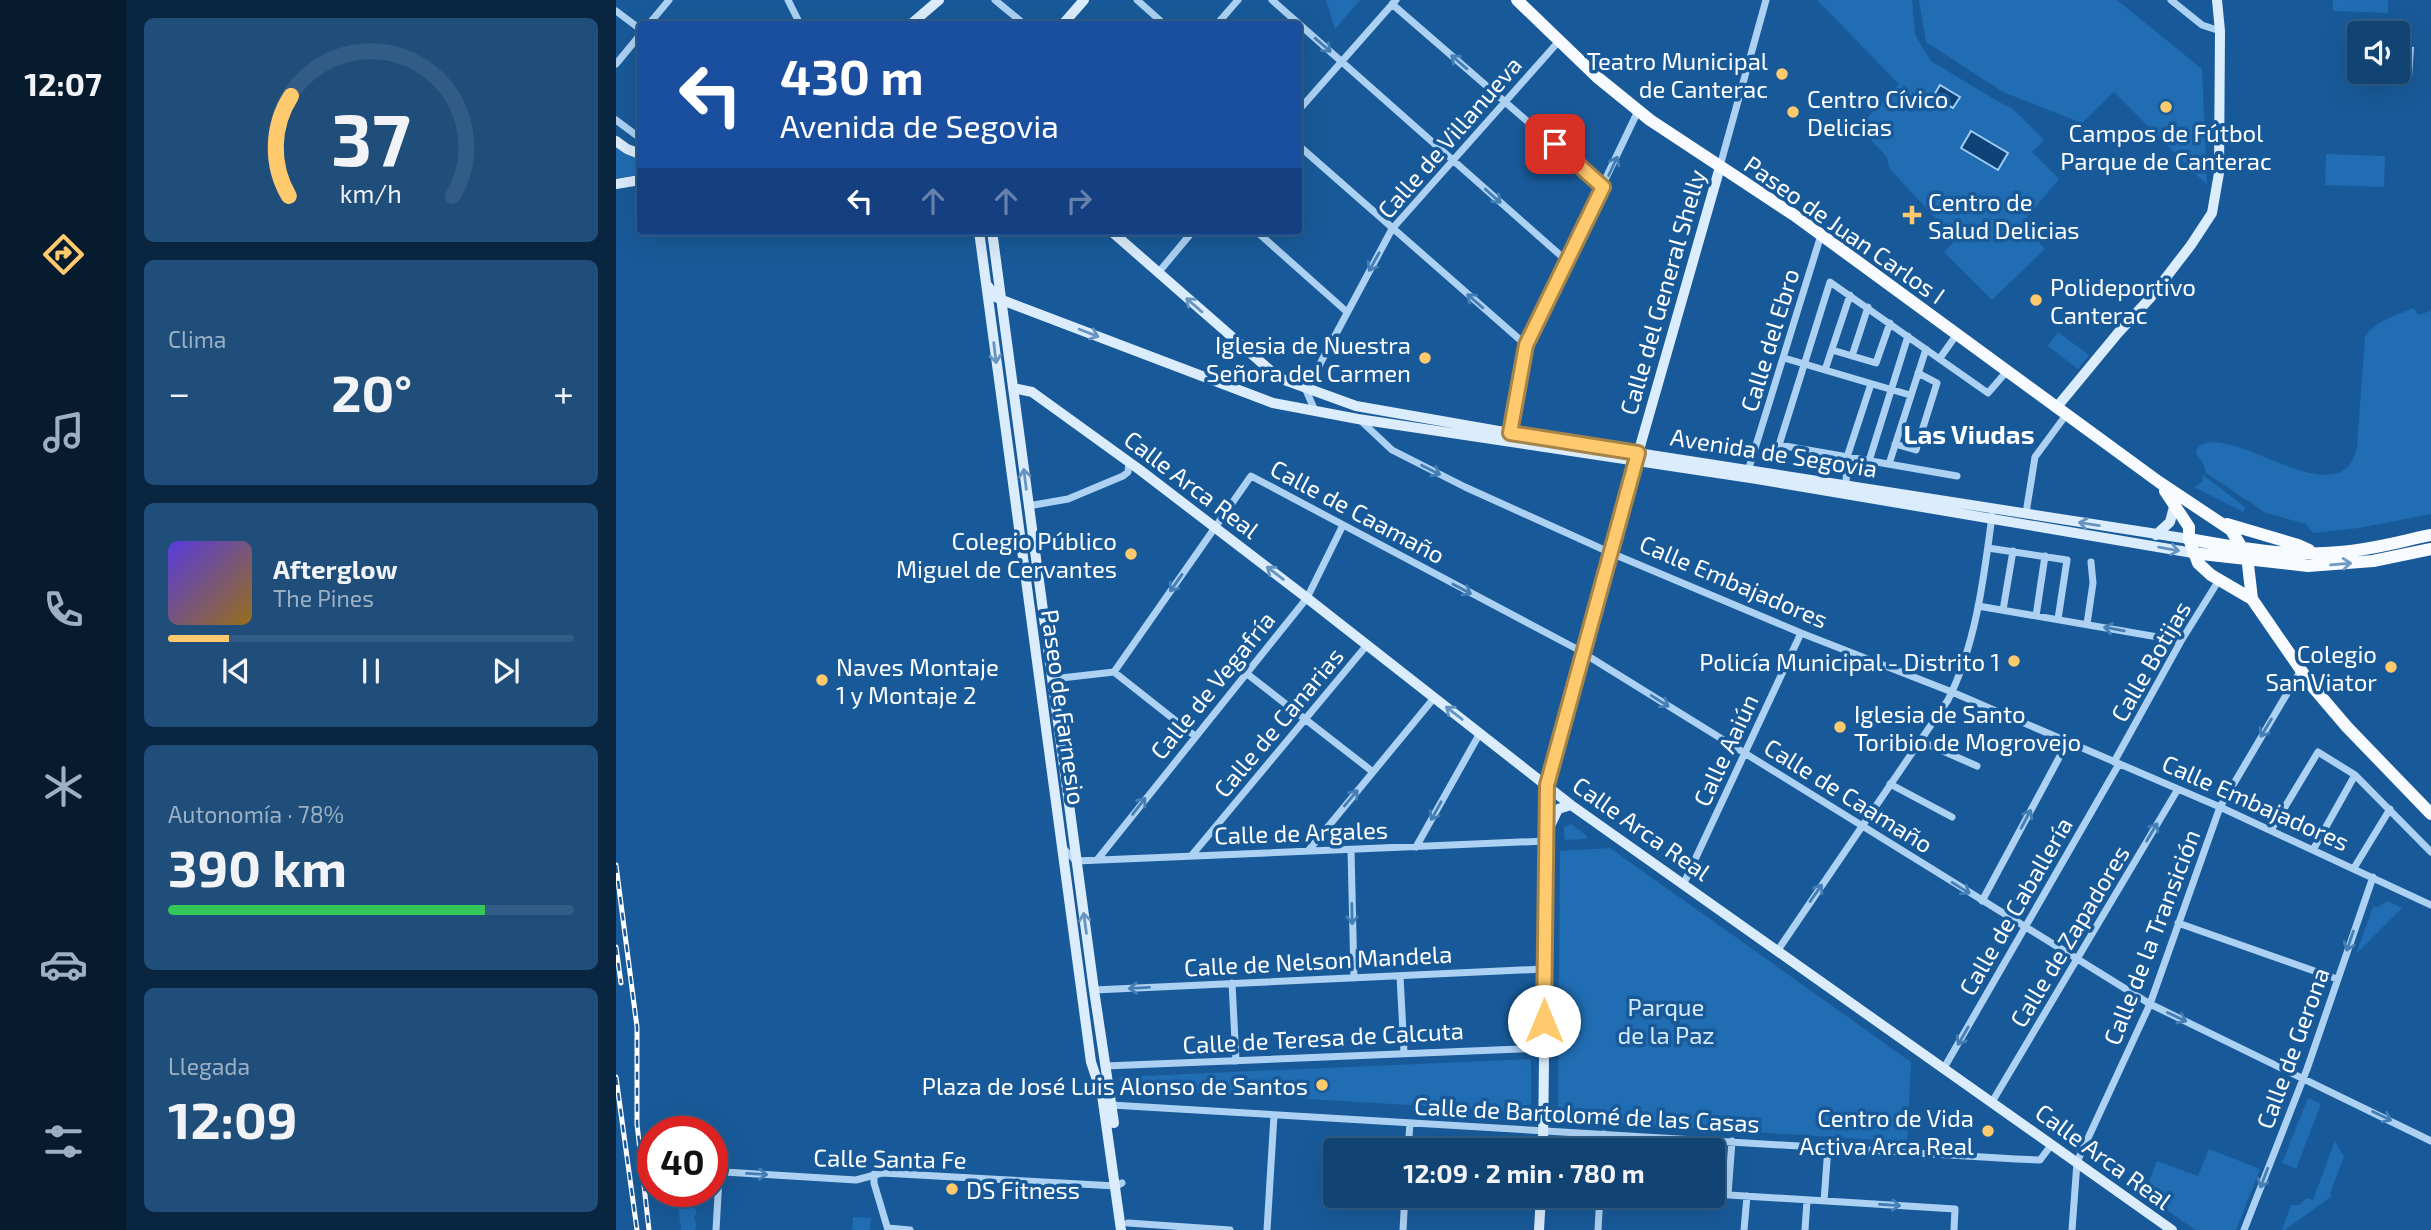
<!DOCTYPE html>
<html lang="es">
<meta charset="utf-8">
<style>
:root{--surface:#124473;--page:#1f4e7b;--text:#f1f3f6;--muted:#9cb0c4;--line:#315c85;--accent:#ffca6d}
body{margin:0;font-family:"Exo 2",sans-serif;background:var(--page);color:var(--text);height:100vh;display:flex;flex-direction:column;font-size:26px;white-space:nowrap}
*{box-sizing:border-box;margin:0}
p{font-size:23px;color:var(--muted)}
.icon{flex:none;width:38px;height:38px;fill:none;stroke:currentColor;stroke-width:2;stroke-linecap:round;stroke-linejoin:round}
.map{position:relative;flex:1;overflow:hidden}
.panel{display:flex;flex-direction:column;gap:18px;padding:18px;background:#0a253f;width:490px}
.panel>*{flex:none}
.top-card{position:absolute;left:21px;top:21px;width:665px;height:214px;border-radius:7px;box-shadow:0 7px 28px #0002,0 0 0 2px var(--line);background:#1a4fa0;color:#fff;overflow:hidden}
.buttons{position:absolute;left:1731px;top:21px;display:grid;gap:14px}
.buttons a{display:grid;place-items:center;width:63px;height:63px;border-radius:7px;background:var(--surface);box-shadow:0 7px 28px #0002,0 0 0 2px var(--line);font-size:35px}
.speed{position:absolute;left:21px;top:1116px;display:flex;gap:14px;font-size:35px;font-weight:700;text-align:center}
.speed>*{display:grid;place-content:center;width:91px;height:91px;border-radius:50%;background:var(--surface);box-shadow:0 7px 28px #0002,0 0 0 2px var(--line);line-height:1}
.speed .limit{border:10px solid #d22;background:#fff;color:#111}
.pin{position:absolute;display:grid;place-items:center;width:60px;height:60px;color:#fff;margin:-30px;border-radius:14px;box-shadow:0 4px 10px #0006}
.me{position:absolute;width:77px;margin:-38px;rotate:0deg;stroke-linejoin:round;filter:drop-shadow(0 0 5px #0008)}
.turn{display:flex;align-items:center;gap:24px;height:147px;padding:0 28px;font-size:32px}
.turn .icon{width:91px;height:91px;stroke-width:2.5}
.turn b{display:block;font-size:49px;line-height:60px}
.lanes{display:flex;align-items:center;height:66px;padding:0 28px;background:#0003;justify-content:center;gap:35px;direction:ltr}
.lanes .off{opacity:.35}
.big{font-size:52px;font-weight:700;line-height:1.1}
.panel .tile{flex:1;display:flex;flex-direction:column;justify-content:center;gap:10px;min-width:0;padding:0 24px;border-radius:10px;background:var(--page)}
.panel .dial{align-items:center;gap:0}
.dial svg{height:182px;overflow:visible;fill:none;stroke:var(--line);stroke-width:7;stroke-linecap:round;text-anchor:middle}
.dial text{fill:var(--text);stroke:none}
.song{display:flex;align-items:center;gap:21px}
.cover{width:84px;height:84px;border-radius:10px;background:linear-gradient(135deg,hsl(250 70% 55%),hsl(40 70% 35%))}
.played{height:7px;border-radius:4px;background:linear-gradient(90deg,var(--accent) 15%,var(--line) 15%)}
.keys{display:flex;justify-content:space-around;direction:ltr}
.heat{display:flex;justify-content:space-between;align-items:center;font-size:38px;direction:ltr}
.charge{height:10px;border-radius:5px;background:linear-gradient(90deg,#34c759 78%,var(--line) 0)}
.trip{position:absolute;left:707px;top:1138px;width:402px;height:70px;border-radius:7px;background:var(--surface);box-shadow:0 7px 28px #0002,0 0 0 2px var(--line);font-weight:700;line-height:70px;text-align:center}
main{display:flex;flex:1;min-height:0}
.dock{display:flex;flex-direction:column;width:126px;justify-content:space-around;align-items:center;background:#071b2e;color:var(--muted)}
.dock .icon{width:49px;height:49px}
.dock .current{color:var(--accent)}
.dock b{font-size:32px;color:var(--text)}
.map>svg:first-child{display:block}
.green{fill:#206db3}
.water{fill:#0f4377;stroke:#9fcdf4;stroke-width:2}
.lines{fill:none;stroke-linecap:round;stroke-linejoin:round}
.street{stroke:#add1f2;stroke-width:7}
.secondary{stroke:#dbecfc;stroke-width:10}
.primary{stroke:#f7fbff;stroke-width:12}
.rail-casing{stroke:#fff;stroke-width:5}
.rail{stroke:#185a99;stroke-width:2.5;stroke-dasharray:8;stroke-linecap:butt}
.oneway{stroke:#457eb4}
.oneway2{stroke:#6694c1}
.oneway3{stroke:#719ac2}
.route-casing{stroke:#a68347;stroke-width:18}
.route{stroke:#ffca6d;stroke-width:12}
.poi-dot{fill:#ffca6d;stroke:#185a99;stroke-width:2.5}
.labels{text-anchor:middle;dominant-baseline:central;stroke-width:7;stroke-linejoin:round;paint-order:stroke}
.poi-label{font-size:24px;fill:#fff;stroke:#185a99;text-anchor:end}
.street-label{font-size:24px;fill:#fff;stroke:#185a99}
.park-label{font-size:24px;fill:#d4e9fc;stroke:#185a99}
.neighbourhood-label{font-size:26px;font-weight:bold;fill:#fff;stroke:#185a99}
</style>
<main>
<nav class="dock">
<b>12:07</b>
<svg class="icon current" aria-label="directions" viewBox="0 0 24 24"><path d="M12 3l9 9-9 9-9-9zM9 14v-3h6M13 9l2 2-2 2"/></svg>
<svg class="icon" aria-label="music" viewBox="0 0 24 24"><path d="M9 18V5l10-2v13"/><circle cx="6" cy="18" r="3"/><circle cx="16" cy="16" r="3"/></svg>
<svg class="icon" aria-label="phone" viewBox="0 0 24 24"><path d="M5 4h4l2 5-3 2q2 4 5 5l2-3 5 2v4C11 20 4 13 5 4z"/></svg>
<svg class="icon" aria-label="climate" viewBox="0 0 24 24"><path d="M12 3v18M4 7l16 10M4 17L20 7"/></svg>
<svg class="icon" aria-label="car" viewBox="0 0 24 24"><path d="M5 17H2v-5l4-1 3-4h7l3 4 3 1v5h-3M9 17h6M6 11h13"/><circle cx="7" cy="17" r="2"/><circle cx="17" cy="17" r="2"/></svg>
<svg class="icon" aria-label="filters" viewBox="0 0 24 24"><path d="M4 7h16M4 17h16"/><circle cx="9" cy="7" r="2"/><circle cx="15" cy="17" r="2"/></svg>
</nav>
<section class="panel">
<div class="tile dial"><svg viewBox="0 0 100 80">
<path d="M14 69A42 42 0 1 1 86 69"/>
<path d="M14 69A42 42 0 0 1 15 25" stroke="#ffca6d"/>
<text x="50" y="56" font-size="32" font-weight="700">37</text>
<text x="50" y="72" font-size="11">km/h</text>
</svg></div>
<div class="tile"><p>Clima</p>
<div class="heat"><a>−</a><b class="big">20°</b><a>+</a></div>
</div>
<div class="tile">
<div class="song"><i class="cover"></i><div><b>Afterglow</b><p>The Pines</p></div></div>
<div class="played"></div>
<div class="keys"><svg class="icon" aria-label="previous" viewBox="0 0 24 24"><path d="M18 5L8 12l10 7zM5 5v14"/></svg><svg class="icon" aria-label="pause" viewBox="0 0 24 24"><path d="M8 5v14M16 5v14"/></svg><svg class="icon" aria-label="next" viewBox="0 0 24 24"><path d="M6 5l10 7-10 7zM19 5v14"/></svg></div>
</div>
<div class="tile"><p>Autonomía · 78%</p><b class="big">390 km</b><div class="charge"></div></div>
<div class="tile"><p>Llegada</p><b class="big">12:09</b></div>
</section>
<div class="map">
<svg width="1815" height="1230" viewBox="0 0 1815 1230">
<rect width="100%" height="100%" fill="#185a99"/>
<path class="green" d="M710,0H744L719,29Z
M1201,0H1296L1299,35L1315,61L1381,101L1397,109L1428,140L1416,152L1443,179L1406,223L1429,249L1376,300L1328,252L1340,240L1273,168L1271,157L1243,127L1283,84Z
M1303,0H1501L1586,69L1591,185L1498,92L1466,123L1387,92L1310,42Z
M1717,0H1772V13L1717,11Z
M0,146L8,154L24,158V175L0,178Z
M1710,154L1769,156L1768,187L1709,185Z
M1798,308L1802,315L1815,311V514L1743,528L1697,533L1690,524L1650,513L1590,473C1588,459 1581,459 1580,450C1608,413 1726,525 1741,446L1749,337C1759,321 1781,315 1798,308Z
M1442,332L1473,355L1462,369L1432,346Z
M1587,475L1629,507L1627,512L1578,487L1586,482Z
M955,824L971,836L970,839L950,840L948,838V827Z
M994,848L1295,1062L1291,1142L942,1119L944,851Z
M1772,901L1786,908L1740,954L1757,907H1762Z
M915,1059V1104L911,1106L912,1112L505,1088L504,1077Z
M1692,1098L1705,1104L1680,1169L1666,1163Z
M1719,1141L1728,1157L1714,1193L1716,1196L1669,1230H1666L1675,1205H1684L1690,1198L1697,1200Z
M1593,1149L1644,1169L1620,1230H1579L1528,1194L1541,1161L1582,1176Z
M60,1192H63L64,1200L81,1201L78,1207L81,1212L78,1218L80,1224L79,1230H65Z
M237,1217L255,1218L254,1230H236Z"/>
<path class="water" d="M1782,47L1797,48L1795,77L1778,76L1779,72H1782Z
M1324,85L1344,97L1337,108L1317,97Z
M1355,131L1392,153L1382,170L1345,148Z"/>
<g class="lines">
<path class="street" d="M172,0L184,24
M379,0L408,24
M521,0L548,24
M656,0L952,262
M1555,0L1586,25L1604,31
M776,4L987,187
M0,11L24,29
M33,24L53,0
M601,24L622,0
M0,64L24,35
M682,111L780,0
M0,120L24,138
M682,145L910,345
M1104,166L1150,0
M640,231L731,312
M542,273L577,231
M1216,350L1260,363L1274,323
M1236,356L1252,307
M1168,358L1294,395
M1324,358L1341,334
M1209,370L1234,295
M699,411L690,390L776,229L943,41
M744,420L776,450L849,487L995,553L1185,633L1336,692L1604,807L1815,905
M894,433L910,345L1022,111
M1279,444L1300,450L1321,383L1302,373
M1253,461L1292,336
M1273,464L1310,349
M1132,471L1205,235
M1341,476L1163,445L1214,282L1372,393L1391,371
M1230,484L1231,457L1255,384
M412,506L452,499L507,476L512,472L513,462
M1410,513L1419,457L1450,415
M1372,548L1451,560L1442,619
M1362,606L1565,641
M1387,610L1397,551
M1420,616L1429,556
M1471,624L1477,583L1475,562
M498,672L579,736
M630,673L757,772
M436,679L498,672L635,476L959,648L1534,1004L1815,1141
M1304,741L1361,766
M1498,762L1565,641L1603,580
M1274,784L1336,817
M1655,830L1702,752L1739,775L1815,852
M800,847L864,733
M447,848L460,861L930,841
M735,850L738,978
M1697,850L1739,775
M692,851L818,698
M576,855L751,645
M481,860L691,598L727,525
M1738,868L1774,809
M1068,883L1185,633
M1366,901L1451,743
M1562,923L1721,979
M1162,950L1332,700C1360,644 1368,577 1376,516
M784,976L788,1052
M616,983L620,1061
M478,990L928,969
M489,1066L928,1048
M1328,1068L1503,764
M1376,1102L1562,789
M495,1105L1400,1159L1424,1160L1436,1144
M792,1150L794,1123
M987,1150L988,1134
M258,1174V1183L272,1230
M1097,1194L1339,1209L1338,1230
M1112,1195L1116,1141
M1208,1201L1212,1147
M512,1223L614,1230
M272,1228L294,1230
M100,1230L103,1178L109,1172L240,1180L266,1173L500,1186L506,1183
M651,1230L658,1115
M787,1230L789,1195
M982,1230L984,1195
M1128,1230L1131,1196
M1189,1230L1191,1200
M1456,1230L1461,1162L1534,1004L1604,807L1685,670
M1628,1230L1691,1069L1757,877"/>
<path class="secondary" d="M295,24L323,0
M447,24L468,0
M0,141L11,149L24,154
M0,184L24,180
M363,231L475,1062L486,1095L505,1230
M376,231L478,990L498,1123
M495,231L663,378L740,406L894,433L1573,539
M371,285L380,297L386,300L657,403L742,419L1141,479L1577,553
M397,388L416,392L524,470L691,598L955,805L1556,1230
M1440,408L1502,333L1535,297L1575,245L1596,213L1603,173L1604,31L1601,0
M1540,535L1554,522L1559,503
M933,828L942,809L955,805
M927,1150L931,785L1025,443L1104,167
M923,1230L925,1195"/>
<path class="primary" d="M901,0L981,77L1034,120L1178,215L1543,482L1615,530L1631,556L1636,599
M1549,491L1573,527V539L1582,563L1595,575L1636,599L1696,686L1731,727L1815,814
M1611,524L1682,545L1693,550
M1573,539C1622,548 1674,557 1724,552C1755,550 1785,541 1815,535
M1577,553L1692,566L1757,561L1815,549"/>
<g class="rail-casing">
<path id="rail" d="M0,865L21,1027V1124L33,1230
M0,947L5,983
M0,1077L21,1230"/>
</g>
<use href="#rail" class="rail"/>
</g>
<defs><path id="oneway-shaft" d="M-6 0H5M1.5-3L5.5 0L1.5 3" fill="none" stroke-width="1.6" stroke-linecap="round" stroke-linejoin="round" transform="scale(1.75)"/></defs>
<g class="oneway">
<use href="#oneway-shaft" transform="translate(707 45) rotate(41)"/>
<use href="#oneway-shaft" transform="translate(843 62) rotate(-139)"/>
<use href="#oneway-shaft" transform="translate(997 166) rotate(-65)"/>
<use href="#oneway-shaft" transform="translate(877 196) rotate(42)"/>
<use href="#oneway-shaft" transform="translate(758 262) rotate(119)"/>
<use href="#oneway-shaft" transform="translate(859 301) rotate(-139)"/>
<use href="#oneway-shaft" transform="translate(815 470) rotate(27)"/>
<use href="#oneway-shaft" transform="translate(560 583) rotate(125)"/>
<use href="#oneway-shaft" transform="translate(846 589) rotate(28)"/>
<use href="#oneway-shaft" transform="translate(1498 629) rotate(-170)"/>
<use href="#oneway-shaft" transform="translate(1044 701) rotate(32)"/>
<use href="#oneway-shaft" transform="translate(1650 728) rotate(121)"/>
<use href="#oneway-shaft" transform="translate(735 798) rotate(-50)"/>
<use href="#oneway-shaft" transform="translate(523 806) rotate(-52)"/>
<use href="#oneway-shaft" transform="translate(820 811) rotate(119)"/>
<use href="#oneway-shaft" transform="translate(1410 819) rotate(-62)"/>
<use href="#oneway-shaft" transform="translate(1536 832) rotate(-59)"/>
<use href="#oneway-shaft" transform="translate(1345 888) rotate(32)"/>
<use href="#oneway-shaft" transform="translate(1200 893) rotate(-55)"/>
<use href="#oneway-shaft" transform="translate(736 914) rotate(89)"/>
<use href="#oneway-shaft" transform="translate(1734 941) rotate(109)"/>
<use href="#oneway-shaft" transform="translate(523 988) rotate(177)"/>
<use href="#oneway-shaft" transform="translate(1561 1017) rotate(25)"/>
<use href="#oneway-shaft" transform="translate(1347 1036) rotate(120)"/>
<use href="#oneway-shaft" transform="translate(1766 1116) rotate(26)"/>
<use href="#oneway-shaft" transform="translate(141 1174) rotate(3)"/>
<use href="#oneway-shaft" transform="translate(1648 1178) rotate(111)"/>
<use href="#oneway-shaft" transform="translate(1274 1205) rotate(4)"/>
</g>
<g class="oneway2">
<use href="#oneway-shaft" transform="translate(578 305) rotate(-139)"/>
<use href="#oneway-shaft" transform="translate(473 333) rotate(21)"/>
<use href="#oneway-shaft" transform="translate(379 353) rotate(83)"/>
<use href="#oneway-shaft" transform="translate(409 479) rotate(-97)"/>
<use href="#oneway-shaft" transform="translate(1473 524) rotate(-171)"/>
<use href="#oneway-shaft" transform="translate(1553 549) rotate(10)"/>
<use href="#oneway-shaft" transform="translate(659 573) rotate(-143)"/>
<use href="#oneway-shaft" transform="translate(838 713) rotate(-142)"/>
<use href="#oneway-shaft" transform="translate(469 923) rotate(-98)"/>
</g>
<use class="oneway3" href="#oneway-shaft" transform="translate(1725 564) rotate(-5)"/>
<g class="lines">
<g class="route-casing">
<path id="route" d="M928,1021L931,785L1022,453L894,433L910,345L987,187L939,144"/>
</g>
<use href="#route" class="route"/>
</g>
<g class="poi-dot">
<circle cx="1166" cy="74" r="7"/>
<circle cx="1550" cy="107" r="7"/>
<circle cx="1177" cy="112" r="7"/>
<path d="M1292.5 204.5h7v7h7v7h-7v7h-7v-7h-7v-7h7z"/>
<circle cx="1420" cy="300" r="7"/>
<circle cx="809" cy="358" r="7"/>
<circle cx="515" cy="554" r="7"/>
<circle cx="1398" cy="661" r="7"/>
<circle cx="1775" cy="667" r="7"/>
<circle cx="206" cy="680" r="7"/>
<circle cx="1224" cy="727" r="7"/>
<circle cx="706" cy="1085" r="7"/>
<circle cx="1372" cy="1131" r="7"/>
<circle cx="336" cy="1189" r="7"/>
</g>
<g class="labels">
<g class="poi-label">
<text x="1152" y="60">Teatro Municipal<tspan x="1152" dy="28">de Canterac</tspan></text>
<text x="1191" y="98" text-anchor="start">Centro Cívico<tspan x="1191" dy="28">Delicias</tspan></text>
<text x="1550" y="132" text-anchor="middle">Campos de Fútbol<tspan x="1550" dy="28">Parque de Canterac</tspan></text>
<text x="1312" y="201" text-anchor="start">Centro de<tspan x="1312" dy="28">Salud Delicias</tspan></text>
<text x="1434" y="286" text-anchor="start">Polideportivo<tspan x="1434" dy="28">Canterac</tspan></text>
<text x="795" y="344">Iglesia de Nuestra<tspan x="795" dy="28">Señora del Carmen</tspan></text>
<text x="501" y="540">Colegio Público<tspan x="501" dy="28">Miguel de Cervantes</tspan></text>
<text x="1761" y="653">Colegio<tspan x="1761" dy="28">San Viator</tspan></text>
<text x="1384" y="661">Policía Municipal - Distrito 1</text>
<text x="220" y="666" text-anchor="start">Naves Montaje<tspan x="220" dy="28">1 y Montaje 2</tspan></text>
<text x="1238" y="713" text-anchor="start">Iglesia de Santo<tspan x="1238" dy="28">Toribio de Mogrovejo</tspan></text>
<text x="692" y="1085">Plaza de José Luis Alonso de Santos</text>
<text x="1358" y="1117">Centro de Vida<tspan x="1358" dy="28">Activa Arca Real</tspan></text>
<text x="350" y="1189" text-anchor="start">DS Fitness</text>
</g>
<g class="street-label">
<text transform="translate(833 137) rotate(-49)">Calle de Villanueva</text>
<text transform="translate(1229 229) rotate(35)">Paseo de Juan Carlos I</text>
<text transform="translate(1046 292) rotate(-74)">Calle del General Shelly</text>
<text transform="translate(1153 340) rotate(-73)">Calle del Ebro</text>
<text transform="translate(1158 452) rotate(9)">Avenida de Segovia</text>
<text transform="translate(576 484) rotate(37)">Calle Arca Real</text>
<text transform="translate(742 511) rotate(28)">Calle de Caamaño</text>
<text transform="translate(1118 581) rotate(23)">Calle Embajadores</text>
<text transform="translate(1534 661) rotate(-60)">Calle Botijas</text>
<text transform="translate(596 685) rotate(-51)">Calle de Vegafría</text>
<text transform="translate(448 707) rotate(82)">Paseo de Farnesio</text>
<text transform="translate(662 722) rotate(-50)">Calle de Canarias</text>
<text transform="translate(1109 750) rotate(-65)">Calle Aaiún</text>
<text transform="translate(1233 795) rotate(32)">Calle de Caamaño</text>
<text transform="translate(1640 802) rotate(24)">Calle Embajadores</text>
<text transform="translate(1026 828) rotate(35)">Calle Arca Real</text>
<text transform="translate(685 832) rotate(-2)">Calle de Argales</text>
<text transform="translate(1399 906) rotate(-60)">Calle de Caballería</text>
<text transform="translate(1453 936) rotate(-59)">Calle de Zapadores</text>
<text transform="translate(1535 937) rotate(-69)">Calle de la Transición</text>
<text transform="translate(702 960) rotate(-3)">Calle de Nelson Mandela</text>
<text transform="translate(707 1037) rotate(-3)">Calle de Teresa de Calcuta</text>
<text transform="translate(1676 1048) rotate(-70)">Calle de Gerona</text>
<text transform="translate(971 1114) rotate(3)">Calle de Bartolomé de las Casas</text>
<text transform="translate(1488 1156) rotate(36)">Calle Arca Real</text>
<text transform="translate(274 1158) rotate(1)">Calle Santa Fe</text>
</g>
<g class="park-label">
<text x="1050" y="1006">Parque<tspan x="1050" dy="28">de la Paz</tspan></text>
</g>
<g class="neighbourhood-label">
<text x="1353" y="433">Las Viudas</text>
</g>
</g>
</svg>
<div class="buttons">
<a><svg class="icon" aria-label="sound" viewBox="0 0 24 24"><path d="M4 9h4l5-4v14l-5-4H4zM17 9q2 3 0 6"/></svg></a>
</div>
<div class="speed"><div class="limit">40</div></div>
<div class="pin" style="left:939px;top:144px;background:#d93025"><svg class="icon" aria-label="arrive" viewBox="0 0 24 24"><path d="M6 21V4h12l-3 4 3 4H6"/></svg></div>
<svg class="me" style="left:928px;top:1021px" viewBox="-20 -20 40 40"><circle r="19" fill="#fff"/><path d="M0-13L10 11 0 6-10 11z" fill="#ffca6d"/></svg>
<div class="trip">12:09 · 2 min · 780 m</div>
<div class="top-card">
<div class="turn"><svg class="icon" aria-label="left" viewBox="0 0 24 24"><path d="M17 20v-9H6M10 6l-5 5 5 5"/></svg><div><b>430 m</b>Avenida de Segovia</div></div>
<div class="lanes"><svg class="icon" aria-label="left" viewBox="0 0 24 24"><path d="M17 20v-9H6M10 6l-5 5 5 5"/></svg><svg class="icon off" aria-label="ahead" viewBox="0 0 24 24"><path d="M12 20V5M6 11l6-6 6 6"/></svg><svg class="icon off" aria-label="ahead" viewBox="0 0 24 24"><path d="M12 20V5M6 11l6-6 6 6"/></svg><svg class="icon off" aria-label="right" viewBox="0 0 24 24"><path d="M7 20v-9h11M14 6l5 5-5 5"/></svg></div>
</div>
</div>
</main>
